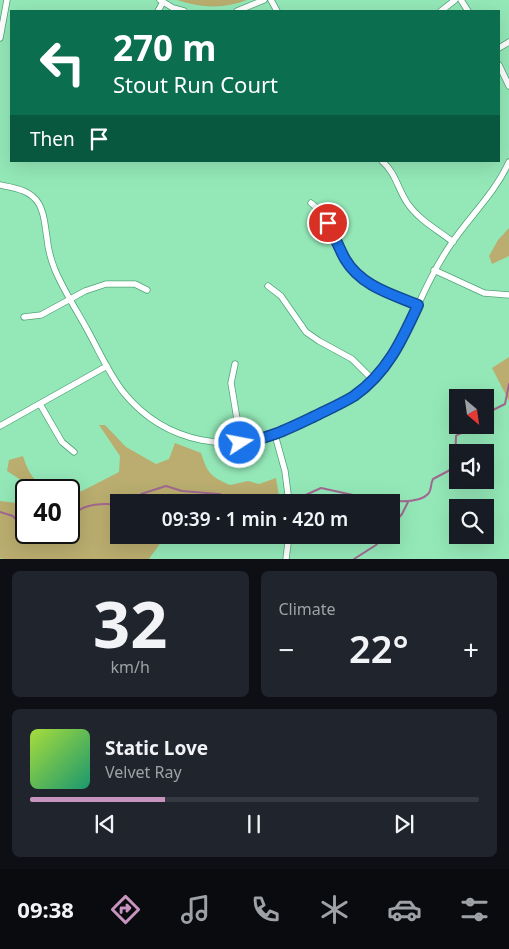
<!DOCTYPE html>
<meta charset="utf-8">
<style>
:root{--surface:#171b24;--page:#20242c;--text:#f1f3f6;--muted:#9ea1a6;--line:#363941;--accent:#c793bf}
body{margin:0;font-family:"Noto Sans",sans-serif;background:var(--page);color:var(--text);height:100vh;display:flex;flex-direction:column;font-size:19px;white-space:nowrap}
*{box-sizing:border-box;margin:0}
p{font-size:16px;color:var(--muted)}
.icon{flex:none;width:28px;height:28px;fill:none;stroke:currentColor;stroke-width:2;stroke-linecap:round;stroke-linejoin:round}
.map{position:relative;height:559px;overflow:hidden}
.sheet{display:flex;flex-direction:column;gap:12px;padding:12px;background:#0d0f14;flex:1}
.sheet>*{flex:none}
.hud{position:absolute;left:10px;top:10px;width:490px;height:152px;border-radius:0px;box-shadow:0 5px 20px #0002;background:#0b6e4f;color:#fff;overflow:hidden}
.needle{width:32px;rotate:151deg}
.fabs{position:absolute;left:449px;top:389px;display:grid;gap:10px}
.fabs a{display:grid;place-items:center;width:45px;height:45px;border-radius:0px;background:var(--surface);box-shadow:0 5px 20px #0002;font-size:25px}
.speed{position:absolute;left:15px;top:479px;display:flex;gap:10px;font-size:25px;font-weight:700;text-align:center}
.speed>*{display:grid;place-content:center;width:65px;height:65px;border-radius:50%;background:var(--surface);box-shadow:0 5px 20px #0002;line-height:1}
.speed .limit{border:2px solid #111;border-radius:8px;background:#fff;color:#111}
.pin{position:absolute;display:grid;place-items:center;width:42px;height:42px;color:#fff;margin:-21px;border:2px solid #fff;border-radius:50%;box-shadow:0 1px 5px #0007}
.me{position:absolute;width:55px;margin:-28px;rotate:79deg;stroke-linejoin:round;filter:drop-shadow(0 0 4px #0008)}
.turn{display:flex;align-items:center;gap:18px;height:105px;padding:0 20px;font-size:22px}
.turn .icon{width:65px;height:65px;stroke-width:2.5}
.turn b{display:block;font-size:35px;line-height:42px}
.then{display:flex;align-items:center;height:48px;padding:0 20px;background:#0003;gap:10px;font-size:19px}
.big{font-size:38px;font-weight:600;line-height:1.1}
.sheet .tile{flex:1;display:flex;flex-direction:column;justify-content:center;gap:8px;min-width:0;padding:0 18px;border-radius:8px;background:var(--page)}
.sheet .dial{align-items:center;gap:0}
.dial b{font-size:65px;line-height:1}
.song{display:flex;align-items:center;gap:15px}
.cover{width:60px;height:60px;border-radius:8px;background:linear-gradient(135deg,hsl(80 70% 55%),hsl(160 70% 35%))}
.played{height:5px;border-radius:2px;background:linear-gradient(90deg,var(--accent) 30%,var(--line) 30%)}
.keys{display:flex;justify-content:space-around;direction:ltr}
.heat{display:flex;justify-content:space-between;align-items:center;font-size:28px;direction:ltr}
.sheet .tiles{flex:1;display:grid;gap:12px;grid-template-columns:1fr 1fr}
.tile:last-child{grid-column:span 2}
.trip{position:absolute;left:110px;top:494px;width:290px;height:50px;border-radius:0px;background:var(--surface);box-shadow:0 5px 20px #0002;font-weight:600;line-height:50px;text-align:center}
.dock{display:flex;height:80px;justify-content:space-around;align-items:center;background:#090b0e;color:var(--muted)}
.dock .icon{width:35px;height:35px}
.dock .active{color:var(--accent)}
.dock b{font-size:22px;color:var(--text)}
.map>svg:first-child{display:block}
.green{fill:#baad6f}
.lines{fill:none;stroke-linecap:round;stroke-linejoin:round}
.stream{stroke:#a16991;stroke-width:2}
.minor-casing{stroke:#50a477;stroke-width:7}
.minor{stroke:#fff;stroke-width:5.5}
.route-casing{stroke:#114b97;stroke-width:12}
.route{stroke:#1a73e8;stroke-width:9}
</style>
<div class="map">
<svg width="509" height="559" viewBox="0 0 509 559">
<rect width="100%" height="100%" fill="#94e8b8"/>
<path class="green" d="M177,0H247C225,9 200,8 177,0Z
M509,228V256L492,264L489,256L498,240Z
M509,357V401L492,368Z
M99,425H105L126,447L156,464L169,459L175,443L201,453C208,474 210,476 230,485L248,481L259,484L276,478L280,502H119V535H166L149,559H3L0,558V501L26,504V532H69V492L82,491L119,472L120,456Z
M23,456C28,472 34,482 48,490H30L21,480L7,471L9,460Z"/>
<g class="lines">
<path class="stream" d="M485,414L505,404L509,384
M365,497C380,499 416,507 428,494C432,490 430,485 433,479L452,469L455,464L456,436C463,430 468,434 475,431L477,425
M299,498L321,488L353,495
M139,502L141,494L166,486L182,491L219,494L229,497L240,502
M0,512L13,516L19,523L26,524
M69,526C70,523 71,518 74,515C83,503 106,503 119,505
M391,527L402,514L408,502
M58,532H64
M354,559L376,545L385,535"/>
<g class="minor-casing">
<path id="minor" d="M160,0L173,8L184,11
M271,0L277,11
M461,0L468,11
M158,11L163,2
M237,11L264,0
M441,11L455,0
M0,38L7,0
M499,48L509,42
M499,65L509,86
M382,161C396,173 398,190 408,204C419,220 438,230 453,242
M0,185C15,188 31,190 39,204C45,214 45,227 47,238C48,249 51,260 55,270C64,291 77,311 88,331C99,351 109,374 124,393C166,444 233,456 291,427C338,405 370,393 398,347C416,312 429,276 451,244C470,216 495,193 509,162
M311,203C333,219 335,248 351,268C367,288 395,296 418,305
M434,270L484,293L509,295
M268,286L281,296L306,332L319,341L352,359L373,380
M24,317L41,315L85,291L106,284H135L147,290
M235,364L231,383L241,443
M40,404L62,442L74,452
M0,426L107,366
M275,435L285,471L289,502
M286,559L289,535"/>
</g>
<use href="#minor" class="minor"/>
</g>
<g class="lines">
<g class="route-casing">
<path id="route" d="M240,443C270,438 286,430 313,417C327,410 341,404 354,396C387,373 402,340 418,305C391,294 361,286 345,259C339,248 334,235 328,223"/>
</g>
<use href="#route" class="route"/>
</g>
</svg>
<div class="fabs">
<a><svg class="needle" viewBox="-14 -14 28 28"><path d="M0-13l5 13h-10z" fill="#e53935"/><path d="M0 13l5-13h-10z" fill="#9ea1a6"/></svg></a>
<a><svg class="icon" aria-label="sound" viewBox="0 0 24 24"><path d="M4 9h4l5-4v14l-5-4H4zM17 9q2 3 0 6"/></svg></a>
<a><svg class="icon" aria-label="search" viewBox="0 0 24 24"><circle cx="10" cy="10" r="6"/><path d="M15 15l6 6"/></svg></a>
</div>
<div class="speed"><div class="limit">40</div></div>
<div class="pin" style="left:328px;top:223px;background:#d93025"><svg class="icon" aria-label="arrive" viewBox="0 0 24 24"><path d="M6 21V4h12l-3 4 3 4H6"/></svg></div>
<svg class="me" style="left:240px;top:443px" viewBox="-20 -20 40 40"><circle r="17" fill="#1a73e8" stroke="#fff" stroke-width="3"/><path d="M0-11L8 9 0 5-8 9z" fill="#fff"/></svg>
<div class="trip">09:39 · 1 min · 420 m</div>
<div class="hud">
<div class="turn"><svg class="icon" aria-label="left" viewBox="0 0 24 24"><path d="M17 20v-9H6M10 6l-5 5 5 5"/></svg><div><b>270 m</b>Stout Run Court</div></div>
<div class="then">Then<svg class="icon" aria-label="arrive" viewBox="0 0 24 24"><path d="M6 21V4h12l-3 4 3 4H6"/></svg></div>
</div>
</div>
<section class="sheet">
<div class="tiles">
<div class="tile dial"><b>32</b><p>km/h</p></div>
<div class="tile"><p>Climate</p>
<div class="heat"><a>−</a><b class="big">22°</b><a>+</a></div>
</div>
<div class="tile">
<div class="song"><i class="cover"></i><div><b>Static Love</b><p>Velvet Ray</p></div></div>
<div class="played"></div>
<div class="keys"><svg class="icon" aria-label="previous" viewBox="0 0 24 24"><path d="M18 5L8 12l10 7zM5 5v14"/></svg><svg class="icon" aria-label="pause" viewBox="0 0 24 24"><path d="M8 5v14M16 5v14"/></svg><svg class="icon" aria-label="next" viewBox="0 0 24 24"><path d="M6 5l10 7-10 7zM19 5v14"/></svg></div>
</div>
</div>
</section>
<nav class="dock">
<b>09:38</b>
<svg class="icon active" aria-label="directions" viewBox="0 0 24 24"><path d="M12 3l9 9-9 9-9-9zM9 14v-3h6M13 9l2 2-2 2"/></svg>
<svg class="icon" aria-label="music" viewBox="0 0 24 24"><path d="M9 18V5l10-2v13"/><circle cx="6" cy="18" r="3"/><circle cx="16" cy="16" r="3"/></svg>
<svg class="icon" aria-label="phone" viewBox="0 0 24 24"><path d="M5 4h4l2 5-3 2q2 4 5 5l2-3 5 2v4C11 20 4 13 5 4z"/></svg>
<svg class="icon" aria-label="climate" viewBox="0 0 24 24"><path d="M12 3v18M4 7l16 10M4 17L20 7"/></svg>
<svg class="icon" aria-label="car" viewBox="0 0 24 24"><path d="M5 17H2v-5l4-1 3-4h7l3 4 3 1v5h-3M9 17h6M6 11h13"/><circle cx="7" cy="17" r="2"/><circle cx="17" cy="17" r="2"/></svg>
<svg class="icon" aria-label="filters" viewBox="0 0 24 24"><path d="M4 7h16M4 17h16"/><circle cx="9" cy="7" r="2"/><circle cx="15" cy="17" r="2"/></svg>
</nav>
